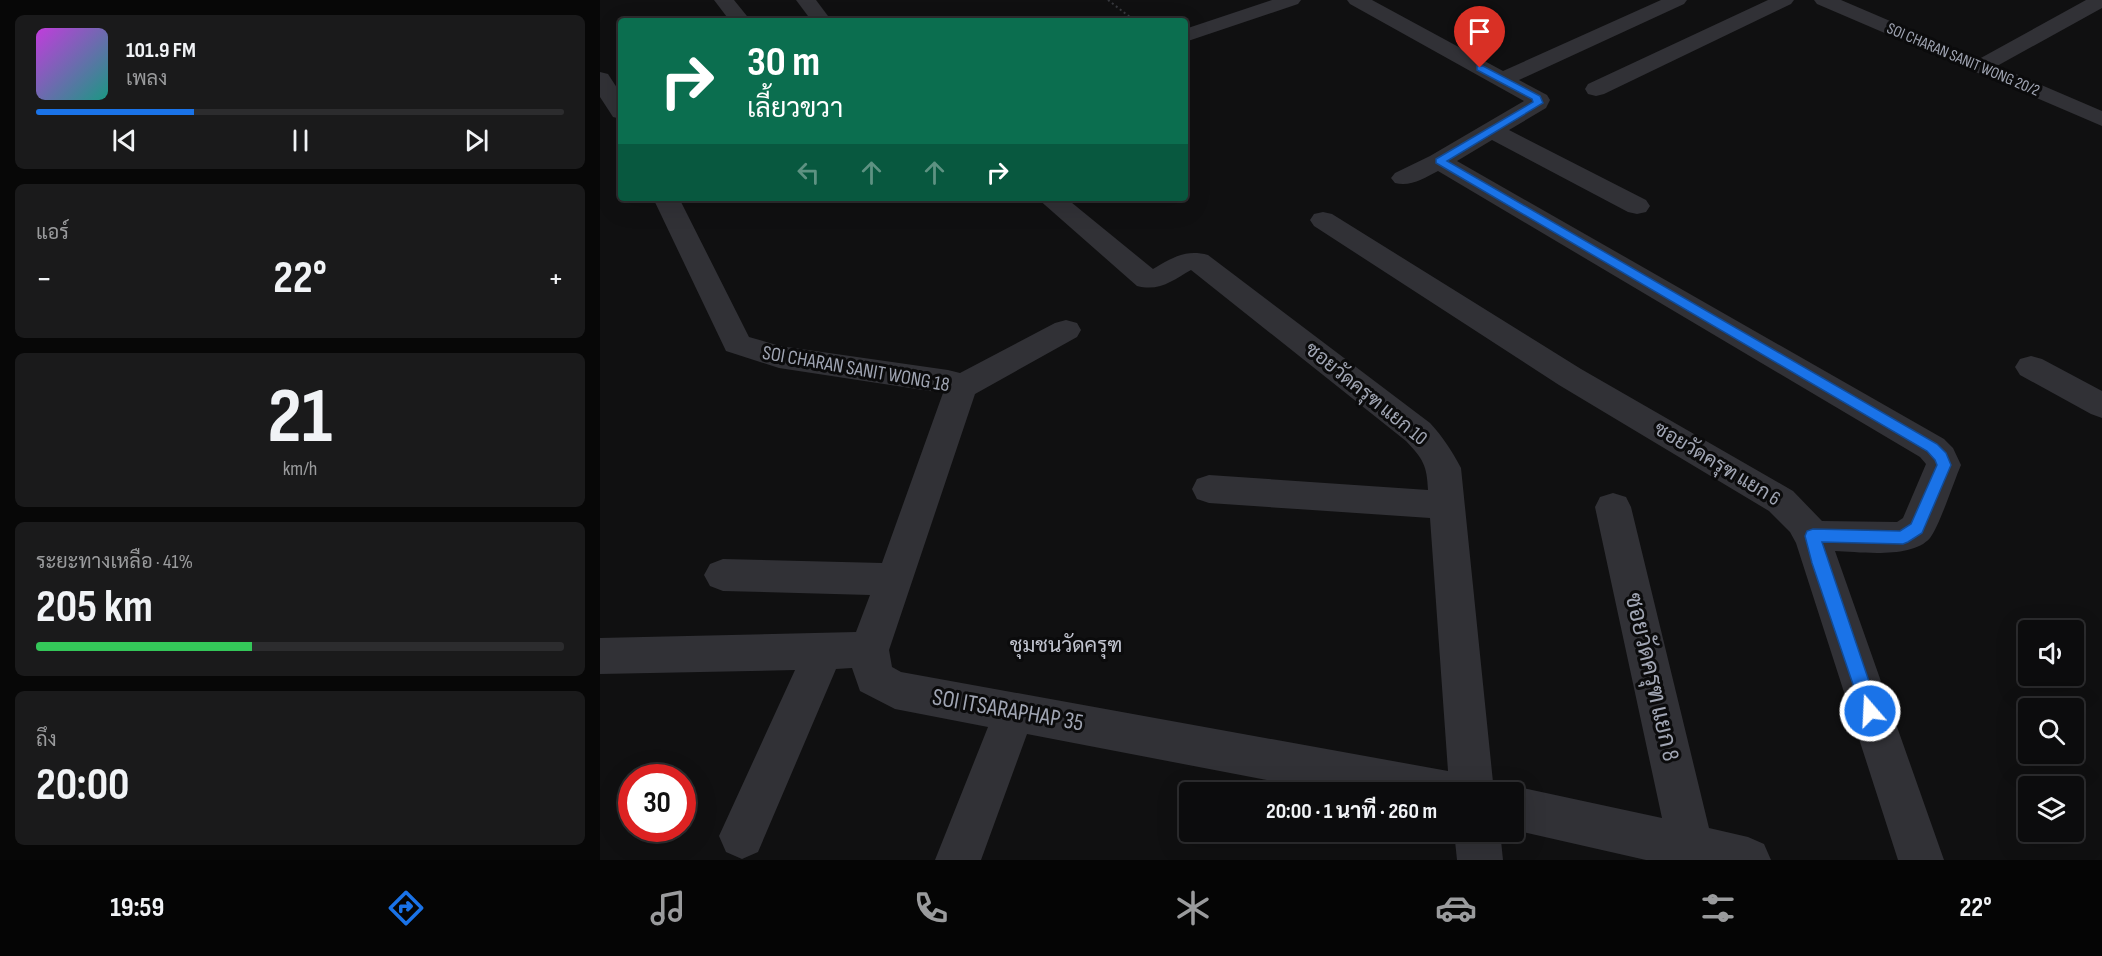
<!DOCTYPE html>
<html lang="th">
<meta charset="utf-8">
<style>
:root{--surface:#0c0c0d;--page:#1a1a1b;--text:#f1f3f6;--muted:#9a9b9d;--line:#2c2c2e;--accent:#1a73e8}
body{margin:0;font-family:"Sofia Sans Condensed",Sarabun,sans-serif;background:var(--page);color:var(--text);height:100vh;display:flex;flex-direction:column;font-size:22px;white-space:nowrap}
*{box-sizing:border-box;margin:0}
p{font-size:20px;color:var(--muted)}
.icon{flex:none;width:33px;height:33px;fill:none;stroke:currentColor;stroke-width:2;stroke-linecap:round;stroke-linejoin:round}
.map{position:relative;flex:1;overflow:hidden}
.drawer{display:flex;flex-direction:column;gap:15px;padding:15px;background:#070707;width:600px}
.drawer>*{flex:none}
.banner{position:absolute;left:18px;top:18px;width:570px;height:183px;border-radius:6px;box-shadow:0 6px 24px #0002,0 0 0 2px var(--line);background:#0b6e4f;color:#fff;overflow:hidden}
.fabs{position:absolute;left:1418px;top:620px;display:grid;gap:12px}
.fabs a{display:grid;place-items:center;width:66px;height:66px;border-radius:6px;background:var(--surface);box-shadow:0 6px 24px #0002,0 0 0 2px var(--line);font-size:30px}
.speed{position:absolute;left:18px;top:764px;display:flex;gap:12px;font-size:30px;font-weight:700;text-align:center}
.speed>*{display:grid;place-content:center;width:78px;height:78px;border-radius:50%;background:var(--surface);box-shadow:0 6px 24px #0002,0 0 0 2px var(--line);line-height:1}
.speed .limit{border:9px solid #d22;background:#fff;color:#111}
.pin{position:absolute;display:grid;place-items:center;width:51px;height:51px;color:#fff;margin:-62px -26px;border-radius:50% 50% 50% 0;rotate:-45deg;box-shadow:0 0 6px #0007}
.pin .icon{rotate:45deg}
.me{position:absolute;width:66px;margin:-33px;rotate:341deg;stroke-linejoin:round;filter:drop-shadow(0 0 4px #0008)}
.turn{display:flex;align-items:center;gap:21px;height:126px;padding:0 30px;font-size:27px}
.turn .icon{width:78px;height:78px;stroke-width:2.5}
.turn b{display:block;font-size:42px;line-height:51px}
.lanes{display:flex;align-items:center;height:57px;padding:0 30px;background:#0003;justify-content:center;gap:30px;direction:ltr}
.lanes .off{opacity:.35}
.big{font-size:45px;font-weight:700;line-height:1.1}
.drawer .widget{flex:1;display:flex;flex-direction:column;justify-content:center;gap:9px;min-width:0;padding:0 21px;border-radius:9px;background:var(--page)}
.drawer .dial{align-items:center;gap:0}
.dial b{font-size:78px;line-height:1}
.song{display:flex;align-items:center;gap:18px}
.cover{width:72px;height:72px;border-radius:9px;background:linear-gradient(135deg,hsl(290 70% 55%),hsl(170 70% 35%))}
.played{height:6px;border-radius:3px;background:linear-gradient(90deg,var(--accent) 30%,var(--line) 30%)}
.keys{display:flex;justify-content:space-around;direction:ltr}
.heat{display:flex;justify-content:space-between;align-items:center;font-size:33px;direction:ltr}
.charge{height:9px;border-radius:4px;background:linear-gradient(90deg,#34c759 41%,var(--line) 0)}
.trip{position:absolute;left:579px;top:782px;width:345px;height:60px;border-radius:6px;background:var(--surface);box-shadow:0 6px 24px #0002,0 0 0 2px var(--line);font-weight:700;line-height:60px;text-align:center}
.dock{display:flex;height:96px;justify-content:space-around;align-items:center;background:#050505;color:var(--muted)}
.dock .icon{width:42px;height:42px}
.dock .current{color:var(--accent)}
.dock b{font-size:27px;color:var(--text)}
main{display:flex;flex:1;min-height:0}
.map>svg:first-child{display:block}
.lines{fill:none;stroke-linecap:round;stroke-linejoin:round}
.path{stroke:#37383d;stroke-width:2;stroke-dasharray:2 3;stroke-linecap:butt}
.minor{fill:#313136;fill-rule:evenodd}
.route{fill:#1a73e8;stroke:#114b97;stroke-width:1.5}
.labels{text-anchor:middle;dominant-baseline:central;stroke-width:6;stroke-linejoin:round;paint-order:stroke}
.far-street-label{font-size:16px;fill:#a0a5b3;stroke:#0b0b0c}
.street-label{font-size:20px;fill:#a0a5b3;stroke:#0b0b0c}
.neighbourhood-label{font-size:21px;fill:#c1c4cf;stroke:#0b0b0c}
.near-street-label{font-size:24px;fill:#a0a5b3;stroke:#0b0b0c}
</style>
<main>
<section class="drawer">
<div class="widget">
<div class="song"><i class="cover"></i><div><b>101.9 FM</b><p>เพลง</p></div></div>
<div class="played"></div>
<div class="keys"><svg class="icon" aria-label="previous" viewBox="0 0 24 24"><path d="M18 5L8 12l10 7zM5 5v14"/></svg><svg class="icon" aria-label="pause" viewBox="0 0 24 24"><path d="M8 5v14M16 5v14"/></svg><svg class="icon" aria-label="next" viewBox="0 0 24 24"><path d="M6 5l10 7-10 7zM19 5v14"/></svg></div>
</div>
<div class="widget"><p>แอร์</p>
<div class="heat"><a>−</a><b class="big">22°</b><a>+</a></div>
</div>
<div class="widget dial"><b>21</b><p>km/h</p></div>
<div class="widget"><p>ระยะทางเหลือ · 41%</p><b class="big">205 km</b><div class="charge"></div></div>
<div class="widget"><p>ถึง</p><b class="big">20:00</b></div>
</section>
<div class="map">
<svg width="1502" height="860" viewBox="0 0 1502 860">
<rect width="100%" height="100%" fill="#101011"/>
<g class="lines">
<path class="path" d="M508,0L535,21"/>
<path class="minor" d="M114,0H134L151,21H130Z
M196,0H216L228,16L225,20H211Z
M672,0H701L698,4L585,42V29Z
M747,0H772L903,71L1061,0H1087L1084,4L919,80L947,95L950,100L946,108L909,130L1046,200L1050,206L1046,212L1037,214L1028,212L892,140L857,161L1344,439L1353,448L1361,465C1354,481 1339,527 1330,538C1312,559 1261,552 1235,551L1344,860H1298L1196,543L1190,532L1169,511L959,385L714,226L710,220L714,214L723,212L732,214L981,369L1193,491L1222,521L1297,522L1303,518L1326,464L1320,457L838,171C824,178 811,187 795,183L791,178L795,173L830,156L924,101L750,4Z
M1168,0H1194L1191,4L1004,94L996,96L988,94L985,89L988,84Z
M1214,0H1241L1379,59L1486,0H1502V8L1397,66L1502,111V126L1217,4Z
M0,72L8,74L21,94V119L13,117L0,97Z
M53,198H79L149,337L180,346L348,370L360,373L455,323L466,320L477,323L481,330L477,337L375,394L289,650L292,667L301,672L848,771L830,518L609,503L597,499L592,489L597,479L609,475L828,490C827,465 823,459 806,441L591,270C573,280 560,292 537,286L437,198H466L553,269C572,258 585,249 608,255L830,423C843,437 852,451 861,468L894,792H729L427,734L381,860H335L388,727L295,709L260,691L252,668L236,669L158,852L142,859L126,852L119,836L195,670L0,674V638L256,632L270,595L123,591L110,586L104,575L110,564L123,559L282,563L343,393L179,368L126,351Z
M1431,356L1442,359L1502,391V418L1491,414L1420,375L1415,367L1420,359Z
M1013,493L1026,497L1031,507L1109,828L1148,837L1164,844L1171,860H1046L914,830V792H899L914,786L1062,818L995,507L1000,497Z
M854,831H900L903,860H857Z"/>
</g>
<path class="route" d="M877,66H883L940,96L943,103L847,161L1337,444L1346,453L1351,465L1322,533L1308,542L1303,544L1222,542L1279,711L1276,717L1270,720L1264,717L1262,711L1212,563L1205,536L1207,531L1213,529L1300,531L1311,524L1337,465L1335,460L1327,451L836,163V159L933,102L932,99L877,70Z"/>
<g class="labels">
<g class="far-street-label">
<text transform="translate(1363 60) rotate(23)">SOI CHARAN SANIT WONG 20/2</text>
</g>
<g class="street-label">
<text transform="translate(256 369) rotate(10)">SOI CHARAN SANIT WONG 18</text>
<text transform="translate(766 394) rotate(39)">ซอยวัดครุฑ แยก 10</text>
<text transform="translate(1117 464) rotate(31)">ซอยวัดครุฑ แยก 6</text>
</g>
<g class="neighbourhood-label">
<text x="466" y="645">ชุมชนวัดครุฑ</text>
</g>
<g class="near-street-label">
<text transform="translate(1052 677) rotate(77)">ซอยวัดครุฑ แยก 8</text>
<text transform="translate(408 710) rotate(10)">SOI ITSARAPHAP 35</text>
</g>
</g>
</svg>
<div class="fabs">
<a><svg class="icon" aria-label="sound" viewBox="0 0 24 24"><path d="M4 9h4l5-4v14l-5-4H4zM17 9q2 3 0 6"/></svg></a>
<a><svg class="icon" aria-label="search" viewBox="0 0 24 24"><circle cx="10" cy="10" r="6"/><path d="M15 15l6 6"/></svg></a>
<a><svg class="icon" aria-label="layers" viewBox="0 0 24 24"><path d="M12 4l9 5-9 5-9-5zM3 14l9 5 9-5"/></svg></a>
</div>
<div class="speed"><div class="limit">30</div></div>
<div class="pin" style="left:880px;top:68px;background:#d93025"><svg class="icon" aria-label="arrive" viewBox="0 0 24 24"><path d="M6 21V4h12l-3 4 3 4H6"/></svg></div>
<svg class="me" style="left:1270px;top:711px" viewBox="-20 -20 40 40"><circle r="17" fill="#1a73e8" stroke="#fff" stroke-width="3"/><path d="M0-11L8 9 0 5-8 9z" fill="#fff"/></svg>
<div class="trip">20:00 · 1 นาที · 260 m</div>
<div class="banner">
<div class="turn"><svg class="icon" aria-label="right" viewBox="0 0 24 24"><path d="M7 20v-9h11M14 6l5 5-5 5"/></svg><div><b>30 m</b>เลี้ยวขวา</div></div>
<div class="lanes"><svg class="icon off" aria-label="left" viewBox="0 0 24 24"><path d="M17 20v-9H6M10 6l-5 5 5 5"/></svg><svg class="icon off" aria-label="ahead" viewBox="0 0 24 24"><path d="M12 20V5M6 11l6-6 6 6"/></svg><svg class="icon off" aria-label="ahead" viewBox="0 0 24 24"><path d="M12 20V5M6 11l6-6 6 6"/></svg><svg class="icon" aria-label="right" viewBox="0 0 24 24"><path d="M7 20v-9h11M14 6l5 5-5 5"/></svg></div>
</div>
</div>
</main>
<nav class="dock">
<b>19:59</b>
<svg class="icon current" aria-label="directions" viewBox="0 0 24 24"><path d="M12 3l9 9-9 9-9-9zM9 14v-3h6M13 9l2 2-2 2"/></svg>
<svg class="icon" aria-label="music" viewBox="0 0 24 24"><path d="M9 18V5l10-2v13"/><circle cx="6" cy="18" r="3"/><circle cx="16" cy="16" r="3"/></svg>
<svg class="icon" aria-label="phone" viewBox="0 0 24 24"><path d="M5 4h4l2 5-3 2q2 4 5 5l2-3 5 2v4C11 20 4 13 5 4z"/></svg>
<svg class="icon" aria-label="climate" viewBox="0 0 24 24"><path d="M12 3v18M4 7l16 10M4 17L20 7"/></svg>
<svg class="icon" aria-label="car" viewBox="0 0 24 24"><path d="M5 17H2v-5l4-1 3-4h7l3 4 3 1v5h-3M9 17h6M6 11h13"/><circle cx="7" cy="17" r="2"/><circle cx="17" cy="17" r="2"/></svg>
<svg class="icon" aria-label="filters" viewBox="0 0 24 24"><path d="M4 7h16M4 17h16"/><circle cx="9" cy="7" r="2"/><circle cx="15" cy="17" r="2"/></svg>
<b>22°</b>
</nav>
